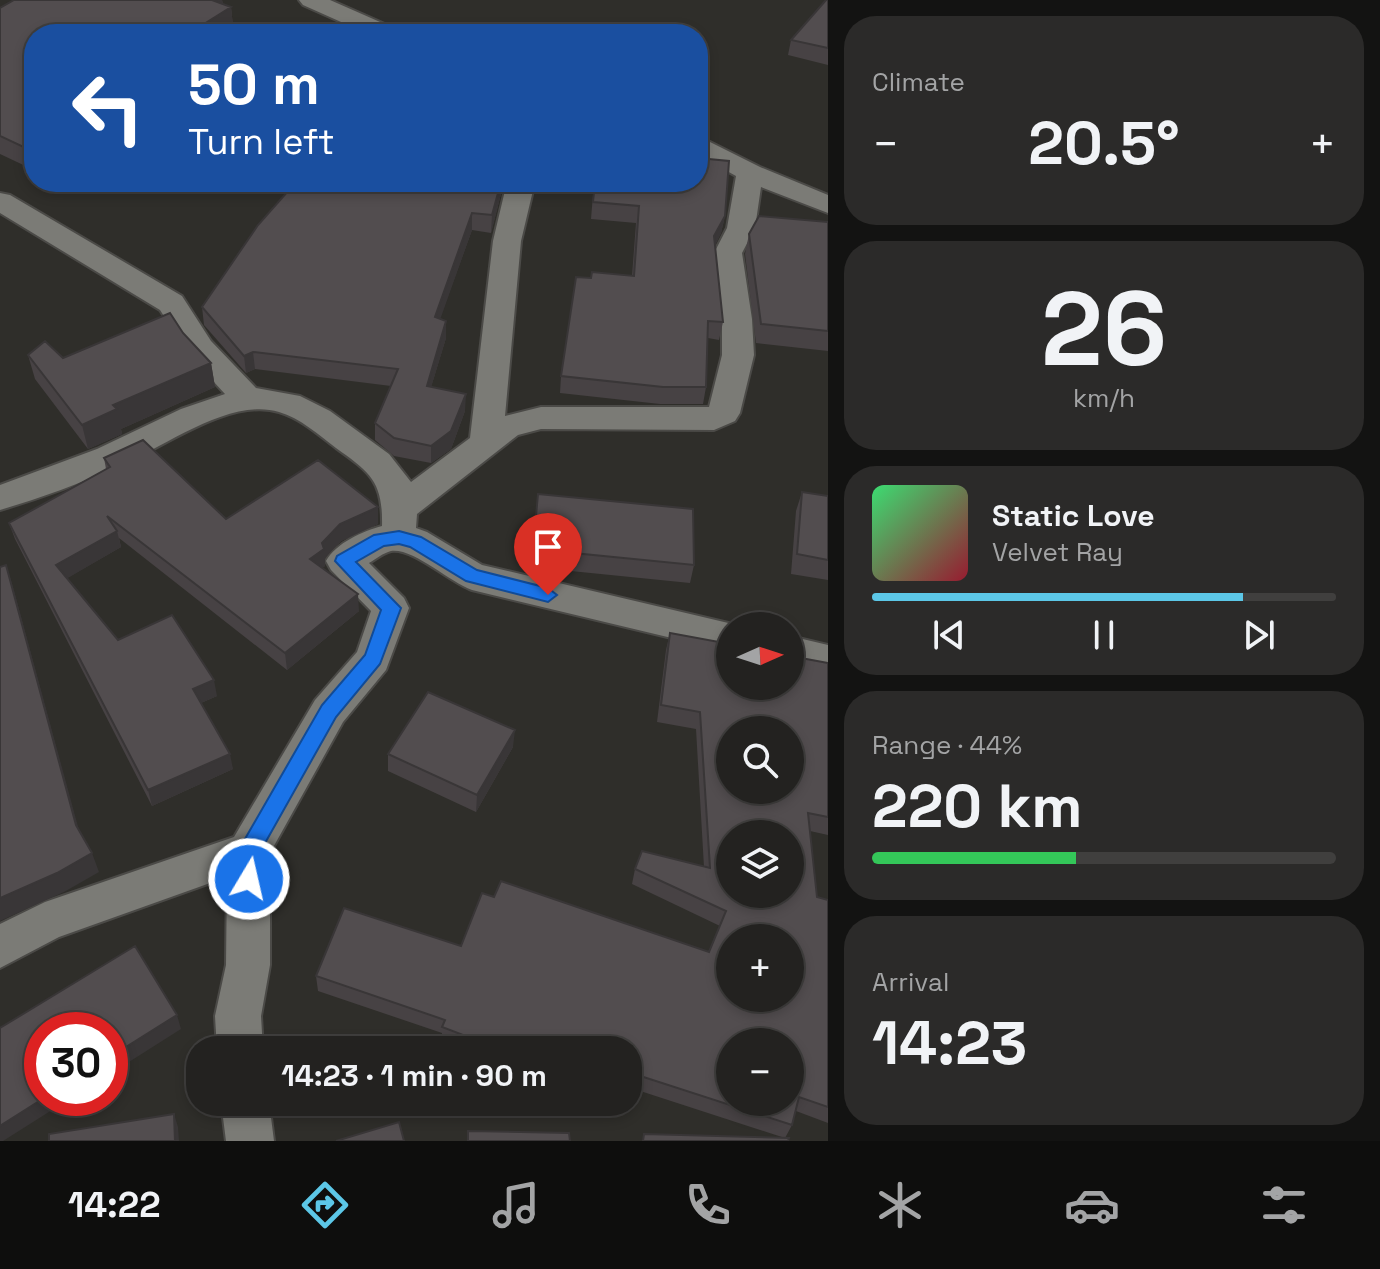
<!DOCTYPE html>
<meta charset="utf-8">
<style>
:root{--surface:#232220;--page:#2b2a29;--text:#f1f3f6;--muted:#a3a4a5;--line:#403f3e;--accent:#5cc7e7}
body{margin:0;font-family:"Space Grotesk",sans-serif;background:var(--page);color:var(--text);height:100vh;display:flex;flex-direction:column;font-size:30px;white-space:nowrap}
*{box-sizing:border-box;margin:0}
p{font-size:26px;color:var(--muted)}
.icon{flex:none;width:44px;height:44px;fill:none;stroke:currentColor;stroke-width:2;stroke-linecap:round;stroke-linejoin:round}
.map{position:relative;flex:1;overflow:hidden}
.details{display:flex;flex-direction:column;gap:16px;padding:16px;background:#131312;width:552px}
.details>*{flex:none}
.top-card{position:absolute;left:24px;top:24px;width:684px;height:168px;border-radius:32px;box-shadow:0 4px 12px #0003,0 0 0 2px var(--line);background:#1a4fa0;color:#fff;overflow:hidden}
.needle{width:52px;rotate:87deg}
.fabs{position:absolute;left:716px;top:612px;display:grid;gap:16px}
.fabs a{display:grid;place-items:center;width:88px;height:88px;border-radius:50%;background:var(--surface);box-shadow:0 4px 12px #0003,0 0 0 2px var(--line);font-size:40px}
.speed{position:absolute;left:24px;top:1012px;display:flex;gap:16px;font-size:40px;font-weight:700;text-align:center}
.speed>*{display:grid;place-content:center;width:104px;height:104px;border-radius:50%;background:var(--surface);box-shadow:0 4px 12px #0003,0 0 0 2px var(--line);line-height:1}
.speed .limit{border:12px solid #d22;background:#fff;color:#111}
.pin{position:absolute;display:grid;place-items:center;width:68px;height:68px;color:#fff;margin:-82px -34px;border-radius:50% 50% 50% 0;rotate:-45deg;box-shadow:0 0 8px #0007}
.pin .icon{rotate:45deg}
.me{position:absolute;width:88px;margin:-44px;rotate:9deg;stroke-linejoin:round;filter:drop-shadow(0 0 6px #0008)}
.turn{display:flex;align-items:center;gap:28px;height:168px;padding:0 32px;font-size:36px}
.turn .icon{width:104px;height:104px;stroke-width:2.5}
.turn b{display:block;font-size:56px;line-height:68px}
.big{font-size:60px;font-weight:600;line-height:1.1}
.details .tile{flex:1;display:flex;flex-direction:column;justify-content:center;gap:12px;min-width:0;padding:0 28px;border-radius:32px;background:var(--page)}
.details .dial{align-items:center;gap:0}
.dial b{font-size:104px;line-height:1}
.song{display:flex;align-items:center;gap:24px}
.cover{width:96px;height:96px;border-radius:12px;background:linear-gradient(135deg,hsl(140 70% 55%),hsl(350 70% 35%))}
.played{height:8px;border-radius:4px;background:linear-gradient(90deg,var(--accent) 80%,var(--line) 80%)}
.keys{display:flex;justify-content:space-around;direction:ltr}
.heat{display:flex;justify-content:space-between;align-items:center;font-size:44px;direction:ltr}
.charge{height:12px;border-radius:6px;background:linear-gradient(90deg,#34c759 44%,var(--line) 0)}
.trip{position:absolute;left:186px;top:1036px;width:456px;height:80px;border-radius:32px;background:var(--surface);box-shadow:0 4px 12px #0003,0 0 0 2px var(--line);font-weight:600;line-height:80px;text-align:center}
.tab-bar{display:flex;height:128px;justify-content:space-around;align-items:center;background:#0e0e0d;color:var(--muted)}
.tab-bar .icon{width:56px;height:56px}
.tab-bar .on{color:var(--accent)}
.tab-bar b{font-size:36px;color:var(--text)}
main{display:flex;flex:1;min-height:0}
.map>svg:first-child{display:block}
.lines{fill:none;stroke-linecap:round;stroke-linejoin:round}
.minor-casing{stroke:#4b4a47;stroke-width:4}
.minor{fill:#7b7b76;fill-rule:evenodd}
.wall{fill:#474244}
.shaded-wall{fill:#393637}
.building{fill:#524d4f;stroke:#393637;stroke-width:2;fill-rule:evenodd}
.route{fill:#1a73e8;stroke:#114b97;stroke-width:2}
</style>
<main>
<div class="map">
<svg width="828" height="1141" viewBox="0 0 828 1141">
<rect width="100%" height="100%" fill="#2f2e2a"/>
<g class="lines">
<g class="minor-casing">
<path id="minor" d="M299,0H330L396,29L400,34H368L303,5Z
M698,136L760,167L828,195V213L761,187L755,228L742,253L752,319L754,355L740,413L735,421L714,430L541,429L518,435L417,514L416,528L427,532L482,565L741,626H730V652L472,590C449,582 414,548 391,551C383,553 376,559 369,563L404,598L409,608L386,670L343,722L270,853V965L261,1016L263,1050H217L215,1016L226,965L227,877L59,937L0,968V924L45,902L234,837L315,700L357,652L371,611L331,570L326,561C336,543 363,531 382,526C383,482 371,473 336,448C319,435 300,418 279,412C230,397 164,447 120,466C81,483 41,498 0,510V485L97,449L181,409L225,394L189,355L160,310L0,213V193L10,195L182,296L211,341L256,388L300,396L330,411L389,454L411,482L470,438L493,241L507,182H535L521,241L505,416L541,407H709L722,355V319L714,253L727,228L736,176L698,155Z
M790,636L828,645V675L790,666Z
M221,1102H269L274,1141H226Z"/>
</g>
<use href="#minor" class="minor"/>
</g>
<path class="wall" d="M14,0H222L223,4L231,7L233,26L34,34V170L0,154V8Z
M828,0V65L788,55L791,40Z
M504,182L491,233L472,230L440,318L446,338L431,387L465,411L451,449L431,463L394,456L375,440V423L391,386L255,369L246,373L204,325L202,307Z
M594,182L725,216L721,233L715,245L723,322L719,340L708,338L706,387L703,404H660L560,393L561,376L591,278L632,276L636,223L591,219Z
M828,222V351L756,343L745,254L749,234Z
M183,333L211,363L215,387L121,429L122,434L88,449L35,379L28,355L63,358Z
M104,458L226,519L378,507V524L341,541L325,558V566L322,568L359,611L287,670L119,538L121,547L67,578L118,640L217,696L201,703L233,769L152,806L15,539L9,523L106,469Z
M802,492L828,496V580L791,574L796,511Z
M538,494L694,565L690,583L531,567Z
M670,633L828,663V835L810,831L817,897L828,900V1123L796,1111L792,1125L785,1138L628,1087V1050H464L442,1041V1033L318,991L316,976L461,946L494,897L709,952L720,926L632,884L635,869L704,867L696,729L657,722L666,650Z
M513,747L476,812L388,771V754Z"/>
<path class="shaded-wall" d="M212,0H222L224,11L231,7L233,26L221,34H188Z
M501,182H504L491,233L492,215Z
M472,213V230L435,334V317Z
M725,216L721,233L711,253L714,236Z
M446,321V338L426,404L427,386Z
M253,352L255,369L246,373L244,356Z
M211,363L215,387L121,429L122,434L88,449L82,425L113,405Z
M466,394L465,411L451,449L431,463V446Z
M378,507V524L341,541L325,558V566L311,576L310,559L322,543L340,524Z
M117,531L121,547L61,582L56,565Z
M6,565L13,587L83,845L76,825Z
M358,594L359,611L287,670L285,653Z
M214,680L217,696L196,705L193,689Z
M515,730L513,747L476,812L477,795Z
M230,754L233,769L152,806L148,790Z
M92,853L99,872L64,892L0,921V898Z
M177,1015L181,1029L110,1074V1057Z
M44,1098H71L3,1141H0V1126Z
M174,1114L178,1127L179,1141H175Z"/>
<path class="building" d="M14,0H212L231,7L188,34H34V152L0,136V8Z
M826,0H828V48L791,40Z
M698,158L729,161L725,216L714,236L723,322L708,321L706,387H663L561,376L576,277L591,278L592,272L634,276L639,206L593,202L595,182H698Z
M296,182H501L492,215L472,213L435,317L446,321L427,386L466,394L451,431L431,446L394,438L375,423L398,369L253,352L244,356L202,307L258,225Z
M759,216L828,222V331L761,324L749,234Z
M170,313L183,333L211,363L113,405L117,409L82,425L28,355L45,341L63,358Z
M143,440L226,519L318,460L378,507L340,524L322,543L324,549L310,559L358,594L285,653L107,516L117,531L56,565L118,640L172,615L214,680L193,689L230,754L148,790L9,523L110,467L104,458Z
M802,492L828,496V560L797,554Z
M538,494L693,509L694,565L533,549Z
M6,565L76,825L92,853L57,873L0,898V567Z
M670,633L730,644V686H790V656L828,663V817L808,813L817,897L828,900V1107L799,1097L792,1125L628,1072V1050H559L534,1042L531,1050H502L442,1027L445,1020L316,976L344,908L461,946L482,893L494,897L501,881L709,952L726,911L635,869L642,851L710,868L700,712L661,705ZM730,730H790V790H730ZM730,834H790V894H730ZM730,938H790V998H730ZM730,1042H790V1102H730Z
M428,692L515,730L477,795L388,754Z
M135,946L177,1015L110,1057V1030H42V1098H44L0,1126V1028Z
M174,1114L175,1141H49V1134Z
M399,1122L404,1141H336Z
M468,1131L569,1133L570,1141H468Z
M644,1134L789,1138L788,1141H643Z"/>
<path class="route" d="M399,531L421,537L477,570L548,588L557,595L548,602L466,581L410,547L399,544L384,546L356,562L401,608L380,664L336,717L260,852V879L257,886L249,889L241,886C236,875 236,856 242,844L322,705L365,655L381,610L335,561L337,556L374,535Z"/>
</svg>
<div class="fabs">
<a><svg class="needle" viewBox="-14 -14 28 28"><path d="M0-13l5 13h-10z" fill="#e53935"/><path d="M0 13l5-13h-10z" fill="#a3a4a5"/></svg></a>
<a><svg class="icon" aria-label="search" viewBox="0 0 24 24"><circle cx="10" cy="10" r="6"/><path d="M15 15l6 6"/></svg></a>
<a><svg class="icon" aria-label="layers" viewBox="0 0 24 24"><path d="M12 4l9 5-9 5-9-5zM3 14l9 5 9-5"/></svg></a>
<a>+</a>
<a>−</a>
</div>
<div class="speed"><div class="limit">30</div></div>
<div class="pin" style="left:548px;top:595px;background:#d93025"><svg class="icon" aria-label="arrive" viewBox="0 0 24 24"><path d="M6 21V4h12l-3 4 3 4H6"/></svg></div>
<svg class="me" style="left:249px;top:879px" viewBox="-20 -20 40 40"><circle r="17" fill="#1a73e8" stroke="#fff" stroke-width="3"/><path d="M0-11L8 9 0 5-8 9z" fill="#fff"/></svg>
<div class="trip">14:23 · 1 min · 90 m</div>
<div class="top-card">
<div class="turn"><svg class="icon" aria-label="left" viewBox="0 0 24 24"><path d="M17 20v-9H6M10 6l-5 5 5 5"/></svg><div><b>50 m</b>Turn left</div></div>
</div>
</div>
<section class="details">
<div class="tile"><p>Climate</p>
<div class="heat"><a>−</a><b class="big">20.5°</b><a>+</a></div>
</div>
<div class="tile dial"><b>26</b><p>km/h</p></div>
<div class="tile">
<div class="song"><i class="cover"></i><div><b>Static Love</b><p>Velvet Ray</p></div></div>
<div class="played"></div>
<div class="keys"><svg class="icon" aria-label="previous" viewBox="0 0 24 24"><path d="M18 5L8 12l10 7zM5 5v14"/></svg><svg class="icon" aria-label="pause" viewBox="0 0 24 24"><path d="M8 5v14M16 5v14"/></svg><svg class="icon" aria-label="next" viewBox="0 0 24 24"><path d="M6 5l10 7-10 7zM19 5v14"/></svg></div>
</div>
<div class="tile"><p>Range · 44%</p><b class="big">220 km</b><div class="charge"></div></div>
<div class="tile"><p>Arrival</p><b class="big">14:23</b></div>
</section>
</main>
<nav class="tab-bar">
<b>14:22</b>
<svg class="icon on" aria-label="directions" viewBox="0 0 24 24"><path d="M12 3l9 9-9 9-9-9zM9 14v-3h6M13 9l2 2-2 2"/></svg>
<svg class="icon" aria-label="music" viewBox="0 0 24 24"><path d="M9 18V5l10-2v13"/><circle cx="6" cy="18" r="3"/><circle cx="16" cy="16" r="3"/></svg>
<svg class="icon" aria-label="phone" viewBox="0 0 24 24"><path d="M5 4h4l2 5-3 2q2 4 5 5l2-3 5 2v4C11 20 4 13 5 4z"/></svg>
<svg class="icon" aria-label="climate" viewBox="0 0 24 24"><path d="M12 3v18M4 7l16 10M4 17L20 7"/></svg>
<svg class="icon" aria-label="car" viewBox="0 0 24 24"><path d="M5 17H2v-5l4-1 3-4h7l3 4 3 1v5h-3M9 17h6M6 11h13"/><circle cx="7" cy="17" r="2"/><circle cx="17" cy="17" r="2"/></svg>
<svg class="icon" aria-label="filters" viewBox="0 0 24 24"><path d="M4 7h16M4 17h16"/><circle cx="9" cy="7" r="2"/><circle cx="15" cy="17" r="2"/></svg>
</nav>
